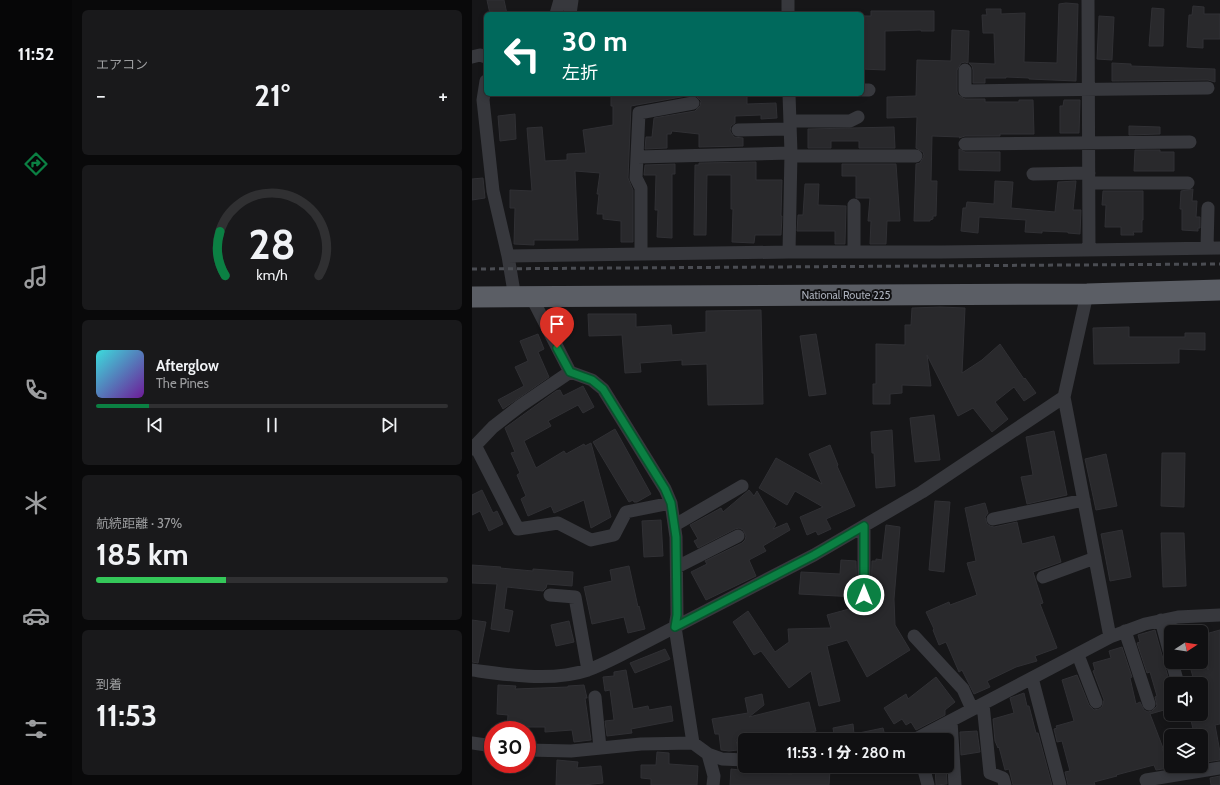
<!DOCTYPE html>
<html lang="ja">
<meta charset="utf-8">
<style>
:root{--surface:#101012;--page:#19191b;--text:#f1f3f6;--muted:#9c9d9f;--line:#303032;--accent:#0b8043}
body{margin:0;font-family:Cabin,"Noto Sans JP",sans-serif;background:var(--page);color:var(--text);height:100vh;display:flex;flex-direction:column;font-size:15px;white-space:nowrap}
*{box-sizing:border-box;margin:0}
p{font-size:13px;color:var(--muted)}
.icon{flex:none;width:22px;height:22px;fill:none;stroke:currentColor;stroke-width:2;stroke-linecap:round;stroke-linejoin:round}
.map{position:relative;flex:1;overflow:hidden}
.sheet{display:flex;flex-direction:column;gap:10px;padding:10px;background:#09090a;width:400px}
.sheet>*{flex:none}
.hud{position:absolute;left:12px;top:12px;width:380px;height:84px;border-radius:6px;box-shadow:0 2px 6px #0003,0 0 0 1px var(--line);background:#00695c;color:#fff;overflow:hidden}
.needle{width:26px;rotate:78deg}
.controls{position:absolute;left:692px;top:625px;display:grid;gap:8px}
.controls a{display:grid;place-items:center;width:44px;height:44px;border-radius:6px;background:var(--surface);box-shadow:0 2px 6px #0003,0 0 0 1px var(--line);font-size:20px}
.speed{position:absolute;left:12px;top:721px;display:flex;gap:8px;font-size:20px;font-weight:700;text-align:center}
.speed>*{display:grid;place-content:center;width:52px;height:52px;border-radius:50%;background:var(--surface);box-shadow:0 2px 6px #0003,0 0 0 1px var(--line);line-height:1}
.speed .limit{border:6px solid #d22;background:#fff;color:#111}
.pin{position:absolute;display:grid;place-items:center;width:34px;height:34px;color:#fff;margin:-41px -17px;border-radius:50% 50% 50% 0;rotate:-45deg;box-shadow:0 0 4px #0007}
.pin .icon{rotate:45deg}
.me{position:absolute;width:44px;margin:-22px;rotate:0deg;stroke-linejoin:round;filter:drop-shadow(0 0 3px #0008)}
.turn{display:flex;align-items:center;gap:14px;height:84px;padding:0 12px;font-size:18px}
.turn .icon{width:52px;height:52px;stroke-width:2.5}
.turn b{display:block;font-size:28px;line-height:34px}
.big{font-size:30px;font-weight:800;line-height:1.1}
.sheet .widget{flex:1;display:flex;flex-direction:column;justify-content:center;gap:6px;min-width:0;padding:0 14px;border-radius:6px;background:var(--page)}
.sheet .dial{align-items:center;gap:0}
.dial svg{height:104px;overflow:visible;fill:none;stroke:var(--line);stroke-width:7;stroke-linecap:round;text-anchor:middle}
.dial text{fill:var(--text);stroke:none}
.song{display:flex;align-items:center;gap:12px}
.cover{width:48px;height:48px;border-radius:6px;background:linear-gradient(135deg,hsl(180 70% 55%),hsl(280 70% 35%))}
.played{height:4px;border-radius:2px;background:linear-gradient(90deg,var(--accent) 15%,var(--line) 15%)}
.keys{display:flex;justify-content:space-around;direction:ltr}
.heat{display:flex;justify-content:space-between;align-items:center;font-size:22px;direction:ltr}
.charge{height:6px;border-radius:3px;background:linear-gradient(90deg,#34c759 37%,var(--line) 0)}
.trip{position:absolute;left:266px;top:733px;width:216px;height:40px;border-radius:6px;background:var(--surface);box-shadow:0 2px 6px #0003,0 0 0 1px var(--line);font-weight:800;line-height:40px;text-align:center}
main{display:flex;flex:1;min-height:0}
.dock{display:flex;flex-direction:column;width:72px;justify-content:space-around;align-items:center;background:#060607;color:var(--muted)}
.dock .icon{width:28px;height:28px}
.dock .current{color:var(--accent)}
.dock b{font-size:18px;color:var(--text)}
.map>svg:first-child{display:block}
.building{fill:#29292c;stroke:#303034}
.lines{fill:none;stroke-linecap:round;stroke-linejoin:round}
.minor{stroke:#37383d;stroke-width:13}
.trunk{stroke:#5b5e65;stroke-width:21}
.rail{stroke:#4a4c52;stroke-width:3;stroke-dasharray:5 4;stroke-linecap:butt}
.route-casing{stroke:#07532c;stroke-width:10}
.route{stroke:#0b8043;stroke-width:7}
.labels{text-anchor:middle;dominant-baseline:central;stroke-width:4;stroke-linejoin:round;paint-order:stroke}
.street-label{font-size:11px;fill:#a8adb8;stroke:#111113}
</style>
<main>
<nav class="dock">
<b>11:52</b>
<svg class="icon current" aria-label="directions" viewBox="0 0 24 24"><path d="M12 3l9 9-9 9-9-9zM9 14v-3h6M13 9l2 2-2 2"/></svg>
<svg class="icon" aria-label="music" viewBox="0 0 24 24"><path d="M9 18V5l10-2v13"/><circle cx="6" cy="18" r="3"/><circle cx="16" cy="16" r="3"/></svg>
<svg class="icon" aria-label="phone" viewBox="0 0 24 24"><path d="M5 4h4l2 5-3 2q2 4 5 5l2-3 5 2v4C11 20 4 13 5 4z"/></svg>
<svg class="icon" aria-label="climate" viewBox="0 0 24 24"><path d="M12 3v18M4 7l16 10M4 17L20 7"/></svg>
<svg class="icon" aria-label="car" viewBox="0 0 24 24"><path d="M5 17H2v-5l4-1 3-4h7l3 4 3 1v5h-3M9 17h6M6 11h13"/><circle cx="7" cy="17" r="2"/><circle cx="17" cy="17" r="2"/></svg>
<svg class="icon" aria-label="filters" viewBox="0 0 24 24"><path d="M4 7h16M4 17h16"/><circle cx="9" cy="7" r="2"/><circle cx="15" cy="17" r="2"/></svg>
</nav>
<section class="sheet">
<div class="widget"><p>エアコン</p>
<div class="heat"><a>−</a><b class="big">21°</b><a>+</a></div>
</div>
<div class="widget dial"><svg viewBox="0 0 100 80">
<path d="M14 69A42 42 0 1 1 86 69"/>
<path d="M14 69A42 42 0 0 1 10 35" stroke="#0b8043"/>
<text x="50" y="56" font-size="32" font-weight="700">28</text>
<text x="50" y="72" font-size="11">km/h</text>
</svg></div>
<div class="widget">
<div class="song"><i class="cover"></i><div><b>Afterglow</b><p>The Pines</p></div></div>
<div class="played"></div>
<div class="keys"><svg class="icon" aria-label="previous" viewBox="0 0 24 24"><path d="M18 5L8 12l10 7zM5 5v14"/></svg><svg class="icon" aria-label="pause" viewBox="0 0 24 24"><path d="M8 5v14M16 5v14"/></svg><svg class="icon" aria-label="next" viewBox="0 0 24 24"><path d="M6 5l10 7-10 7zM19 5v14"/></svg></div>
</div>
<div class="widget"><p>航続距離 · 37%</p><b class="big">185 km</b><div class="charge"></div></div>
<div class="widget"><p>到着</p><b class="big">11:53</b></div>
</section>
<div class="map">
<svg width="748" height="785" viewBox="0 0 748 785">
<rect width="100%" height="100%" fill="#161618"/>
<path class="building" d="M15,0H32L35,14H18Z
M594,3L606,4L604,81L557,79V78L534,77V78H513V83H501V70L500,66L497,63L523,64L522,33H511L510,15H515L514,9H529V14L553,13L552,62L585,63L587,4Z
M721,6L732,7V14H748V39H731V48L715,47L717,15H720Z
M680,8L692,9L691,46H677Z
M399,11H462V31H449V30L413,31V70L390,69V16H399Z
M627,16L642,17L640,60L625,59Z
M480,30L497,31L496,63L493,62L489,63L485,70V91L486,95L493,99H513V102H547V100H561L562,134H528V136H493L487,138L488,137L460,136L459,181H465L464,216H461V219L458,220V221H442L444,164L448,163L452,156L451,152L444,148L445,117L415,118V97L444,96L445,60L479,61Z
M640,63L659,64V66L743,69V82L736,80L640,81Z
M139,94H275V104L304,103L305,118L289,119V115L263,116V123L259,126L258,131L262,137L271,138V146L227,147V134L200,131L199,134H195V148L173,149L174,137H180L182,118L223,111L228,106L229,101L224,96L220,95L159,106L156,178L161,190V242H149V221L131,219V214H125L127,194H125L128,173L103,171L106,240H62V245L42,244L43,208H38V190L60,191L55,128L70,127L73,161L95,160V154L114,153L111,130L141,125V106H139Z
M592,100H608L607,133H588V106H591Z
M43,114L44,139L28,141L26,116Z
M657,126L688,127V134L657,135Z
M422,127L423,148H387V141H359V148H336V129Z
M487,149L493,152H528V171L487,170Z
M663,150H688V152H702V171H662Z
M284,162V180H310L309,216H310L309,235H283L282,243L260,242L261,209H259V175H235L234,235H222L223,165H227V163Z
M203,164V174H200V238L185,237L186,210H183L184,175H172L173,165Z
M370,164H424L428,221H415L414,244H398L399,221H396L398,198H384V176H370Z
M11,178L13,198L0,200V179Z
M523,181L541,182L539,208L583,212L586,182L604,181L601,210H609L608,234L596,233V232L570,231V233L553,232L554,220L507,217L506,233L489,231L491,208H494L495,202L522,204Z
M333,184H347L346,205L374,206L373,244H363V231H325L326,215H331Z
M721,189L720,201H725L724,217H728V228H726V231L710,230V209H708L709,191Z
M631,191H671V220H670V232H661L662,235H649V227H633L634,205H630Z
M468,307L493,308L490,373L510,360L528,344L552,379L553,378L564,393L552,401L542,387L523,402L536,419L520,432L501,408L486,416L455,355L459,386L430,385V393L418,394V404H401V384H404V344L433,345V325H439L440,308Z
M289,310L291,404L236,405L235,364L210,365V360L168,363L169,372L153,373L150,335L117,336L116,314H164V327L199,325L200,335L234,332V311Z
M657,327V337H713V333H733V350L707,349V363L622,364L621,328Z
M66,334L72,349L66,352L77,377L31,409L26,400L52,386L43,367L56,361L48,341Z
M344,334L354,394L337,396L328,336Z
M111,386L122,407L111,413L106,405L76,421L79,426L52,441L64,468L92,451L94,454L112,444L113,446L119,443L139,517L119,528L112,500L82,513L79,506L56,516L49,499L54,496L45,475L48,473L39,453L43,452L33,428L84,391L88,390L91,396Z
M462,415L468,460L443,462L438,418Z
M143,429L179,494L165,502H162L161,500L157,502L121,442Z
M420,430L423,486L404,488L402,453H400L399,432Z
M582,431L595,495L555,504L549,477L561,475L554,437Z
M358,445L366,465L365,466L383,506L354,519L359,529L346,535L344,531L335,535L328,517L351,507L323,491L315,505L287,488L304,458L350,484L337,454Z
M690,453H713L712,507L689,506Z
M634,454L645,506L624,510L613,459Z
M10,490L21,513L25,511L31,524L17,531L8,511L0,515V495Z
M277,490L282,496L285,491L304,524L301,529L315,523L318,530L291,546L294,551L277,560L284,576L234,600L219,572L235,564L233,561L270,543L273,540L274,536L271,530L267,528L263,529L226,548L222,541L226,539L218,525L249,508L251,512Z
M463,501L478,502L472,572L457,570Z
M513,503L516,513L513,517L515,524L518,526L522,527L545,522L550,544L582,536L589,562L561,572L571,603L568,604L585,648L563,656L565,661L544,667L515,681L518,687L502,694L490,670L487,672L474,642L467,645L461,630L462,629L454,612L477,602L478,605L505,595L495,563L504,561L493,508Z
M189,520L191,556L172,557L170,521Z
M414,525L428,527L422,599L423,625L438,650L395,677L375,640L355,646L368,701L347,706L339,671L317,688L289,651L282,655L261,622L276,611L303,652L317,642L316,629L359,628L355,615L414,599L399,598L400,561H404V559L410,560Z
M650,530L659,577L638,581L629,534Z
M689,533H712L714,586L691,587Z
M369,560L384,561L385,597L327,594L329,572L368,574Z
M0,565L29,567L28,568L61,571V569L101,572L100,586L75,584L74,588L71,591L35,587L32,609L41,611L37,632L19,629L25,584L0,583Z
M157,566L166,607L167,606L173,629L156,633L152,617L120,624L112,587L140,581L138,570Z
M0,620L14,622L6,663L0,662Z
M97,621L102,642L84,646L79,625Z
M683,630L698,684H697L699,690V708L678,714L691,748H690L697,768L684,770L682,765L644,775L645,776L622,782L623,785H596L593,772L598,771L590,741L585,742L582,729L585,728L584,726L602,721L590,680L605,675L617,705L622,710L627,709L630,707L632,700L621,671L623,670L621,663L639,658L637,651L650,647L660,677L658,678L664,704L668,702L672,710L676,712L680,711L685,706L683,697L685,696L678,672L675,673L665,643L668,642L666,635Z
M748,630V724L743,725L748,752V760L734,762L729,733L726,734L725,728L721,729L718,716L723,715L722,714H729V684H723L717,663L729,662V660L733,659L736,670L737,633Z
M193,649L198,659L163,673L158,663Z
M154,670L161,709L176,706L177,710L199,706L201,721L159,729L160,733L135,736L133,721L142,720L138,690L133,691L131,677L142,676V672Z
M464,677L483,702L473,710V715L444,730L439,722L434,725L430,719L422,724L412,708L434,694L436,699Z
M26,685L44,686L43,689L96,687V686L112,685L115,698H113L119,740L102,742L100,730L73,732V727H35L36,715L25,714Z
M552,693L555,706H557L564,733H566L580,785H541L537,769L533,770L527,747L526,748L523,741L521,719L542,713L538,698Z
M290,694L292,705L277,717L337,702L344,731L330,734V732L286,740H264L266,750L257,751L249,750L247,734H243L240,719L276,713L273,698Z
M381,724L382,734L411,728L414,740H363L361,728Z
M505,731L508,752L489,755L488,732Z
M185,752L197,753V764L226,766L225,785H179V779L169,778V765H184Z
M85,760L106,762L105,768L129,766L131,783L111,785H84Z
M463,766H474L475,784L464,785Z
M340,768L358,770L357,785H258L259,769L277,771V773L320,774V770L340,771Z
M748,776V785H739L738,778Z"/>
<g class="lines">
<path class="minor" d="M316,0V14
M616,0L617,249
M84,14L88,0
M98,14L100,0
M0,57L8,55L14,57
M493,70V91L736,88
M14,81L11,100L21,191L36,256L43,298
M390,90H397
M318,121H378L386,117
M266,130L318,129
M493,144L718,142
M318,156H444
M165,157L319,153
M561,174L617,173
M617,183H716
M382,205V252
M735,248L736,208
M317,252L319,153L317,94
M169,254V188L164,178L167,113L221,103
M36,256L317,252H469L748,248
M60,298L98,372L120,380L131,389L193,489L199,503L204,537L205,615L203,627L221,743
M592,397L638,637
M3,445L46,529L86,523L119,540L142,535L154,512L199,503
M0,449L21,427L48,406L98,372
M521,519L612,500
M203,525L270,486
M205,567L266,536
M571,577L623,558
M78,595L103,597L116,670
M392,595V526
M689,620L699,658
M653,631L677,704
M442,636L491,689L500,709
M606,655L624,702
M700,662L705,680
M0,670C37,675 80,682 116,670C127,666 137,661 147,656L342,555L450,492L592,397L615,294
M560,678L588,785
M123,697L128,748
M511,704L518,773L531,778L533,785
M479,721L483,785
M442,740L638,637L673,624L706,617L748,615
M0,743L21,746
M55,750L99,751L169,744L221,743L236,754L250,759L273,760
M236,754L242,776L241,785
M451,766L456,785
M676,785L674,780L748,768"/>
<path class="trunk" d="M0,297L615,294L748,290"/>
<path class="rail" d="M0,269L748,264"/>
</g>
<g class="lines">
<g class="route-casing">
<path id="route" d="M85,348L98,372L120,380L131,389L193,489L199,503L204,537L205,615L203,627L342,555L392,526V595"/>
</g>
<use href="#route" class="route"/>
</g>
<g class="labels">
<g class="street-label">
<text x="374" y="295">National Route 225</text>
</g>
</g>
</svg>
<div class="controls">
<a><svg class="needle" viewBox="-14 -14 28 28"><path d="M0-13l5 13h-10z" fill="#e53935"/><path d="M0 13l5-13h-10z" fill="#9c9d9f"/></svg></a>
<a><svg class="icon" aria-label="sound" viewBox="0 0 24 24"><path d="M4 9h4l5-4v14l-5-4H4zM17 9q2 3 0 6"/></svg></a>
<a><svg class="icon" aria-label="layers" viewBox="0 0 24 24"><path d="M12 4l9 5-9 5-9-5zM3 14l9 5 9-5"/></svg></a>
</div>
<div class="speed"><div class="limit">30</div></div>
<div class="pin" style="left:85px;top:348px;background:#d93025"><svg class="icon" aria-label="arrive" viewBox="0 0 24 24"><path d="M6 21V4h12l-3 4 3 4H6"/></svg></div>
<svg class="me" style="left:392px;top:595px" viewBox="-20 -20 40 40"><circle r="17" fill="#0b8043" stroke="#fff" stroke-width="3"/><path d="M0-11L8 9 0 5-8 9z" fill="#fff"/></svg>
<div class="trip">11:53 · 1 分 · 280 m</div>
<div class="hud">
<div class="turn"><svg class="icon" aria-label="left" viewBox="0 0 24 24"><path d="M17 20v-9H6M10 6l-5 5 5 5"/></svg><div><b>30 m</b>左折</div></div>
</div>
</div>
</main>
